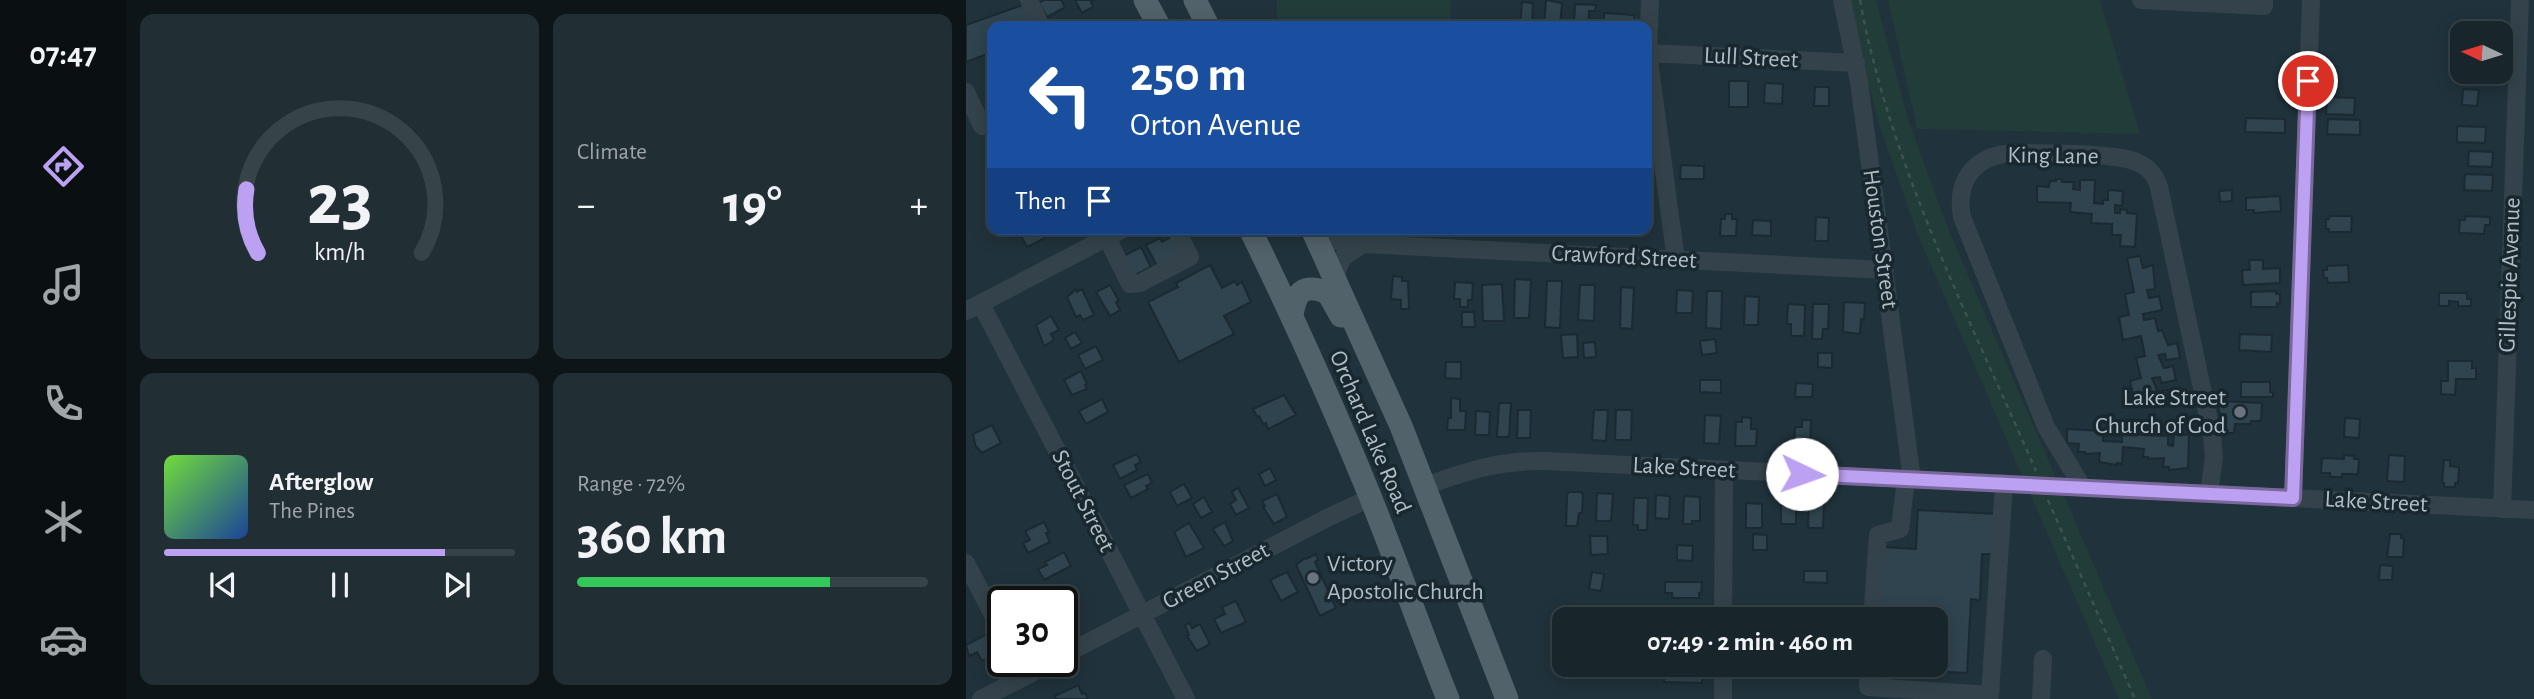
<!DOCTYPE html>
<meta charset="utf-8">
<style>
:root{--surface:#18262c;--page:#212e34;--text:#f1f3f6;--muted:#9fa5a9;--line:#364348;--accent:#bca0f2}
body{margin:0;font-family:"Alegreya Sans",sans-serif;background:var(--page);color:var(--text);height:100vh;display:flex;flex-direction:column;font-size:26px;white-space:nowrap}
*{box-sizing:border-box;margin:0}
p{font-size:23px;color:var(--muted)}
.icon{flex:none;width:38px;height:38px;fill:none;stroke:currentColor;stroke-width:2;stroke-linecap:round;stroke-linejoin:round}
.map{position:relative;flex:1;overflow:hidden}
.details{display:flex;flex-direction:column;gap:14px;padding:14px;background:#0d1518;width:840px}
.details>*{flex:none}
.guide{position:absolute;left:21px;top:21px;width:665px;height:214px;border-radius:14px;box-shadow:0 4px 18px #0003,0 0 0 2px var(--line);background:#1a4fa0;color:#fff;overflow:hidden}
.needle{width:46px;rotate:274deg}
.fabs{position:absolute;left:1484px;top:21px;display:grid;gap:14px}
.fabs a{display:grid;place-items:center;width:63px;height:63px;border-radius:14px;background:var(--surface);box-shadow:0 4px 18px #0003,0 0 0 2px var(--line);font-size:35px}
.speed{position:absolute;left:21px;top:586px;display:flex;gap:14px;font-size:35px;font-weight:700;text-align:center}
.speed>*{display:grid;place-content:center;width:91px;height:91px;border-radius:50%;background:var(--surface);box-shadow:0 4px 18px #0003,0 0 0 2px var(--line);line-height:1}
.speed .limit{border:4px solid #111;border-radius:10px;background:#fff;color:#111}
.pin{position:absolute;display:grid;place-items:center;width:60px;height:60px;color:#fff;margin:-30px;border:4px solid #fff;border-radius:50%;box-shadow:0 2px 7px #0007}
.me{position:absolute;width:77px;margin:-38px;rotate:93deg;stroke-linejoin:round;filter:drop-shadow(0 0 5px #0008)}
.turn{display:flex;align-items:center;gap:24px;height:147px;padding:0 28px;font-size:32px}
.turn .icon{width:91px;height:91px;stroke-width:2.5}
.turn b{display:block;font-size:49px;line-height:60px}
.then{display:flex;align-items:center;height:66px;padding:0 28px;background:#0003;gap:14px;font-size:26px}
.big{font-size:52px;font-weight:600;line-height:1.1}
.details .tile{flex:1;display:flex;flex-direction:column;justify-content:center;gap:10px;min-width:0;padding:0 24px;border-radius:14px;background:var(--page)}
.details .dial{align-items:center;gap:0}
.dial svg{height:182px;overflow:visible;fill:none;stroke:var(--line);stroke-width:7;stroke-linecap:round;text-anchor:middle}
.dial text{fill:var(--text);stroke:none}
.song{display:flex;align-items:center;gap:21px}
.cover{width:84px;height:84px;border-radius:10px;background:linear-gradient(135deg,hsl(100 70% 55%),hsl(220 70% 35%))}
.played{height:7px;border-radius:4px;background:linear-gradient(90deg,var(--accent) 80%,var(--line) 80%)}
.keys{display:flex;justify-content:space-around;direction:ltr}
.heat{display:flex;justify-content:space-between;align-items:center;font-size:38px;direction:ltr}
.charge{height:10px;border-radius:5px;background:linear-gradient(90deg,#34c759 72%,var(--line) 0)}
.details .tiles{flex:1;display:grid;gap:14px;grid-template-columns:repeat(2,1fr)}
.trip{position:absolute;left:586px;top:607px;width:396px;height:70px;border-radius:14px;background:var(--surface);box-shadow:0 4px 18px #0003,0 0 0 2px var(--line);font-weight:600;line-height:70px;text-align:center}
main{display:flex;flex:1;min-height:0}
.tabs{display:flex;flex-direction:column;width:126px;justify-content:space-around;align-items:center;background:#0a0f12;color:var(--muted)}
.tabs .icon{width:49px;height:49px}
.tabs .active{color:var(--accent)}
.tabs b{font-size:32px;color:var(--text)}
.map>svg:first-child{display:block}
.green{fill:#223c39}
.building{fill:#2f444f;stroke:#1b2a32;stroke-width:2}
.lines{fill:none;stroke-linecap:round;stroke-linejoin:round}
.path{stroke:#3b5450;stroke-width:2.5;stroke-dasharray:5 5;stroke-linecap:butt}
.minor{stroke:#34434b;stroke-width:18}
.major{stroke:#52626b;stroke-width:23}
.route-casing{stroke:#7a689d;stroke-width:18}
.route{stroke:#bca0f2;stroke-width:12}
.worship-dot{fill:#6b7280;stroke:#19282f;stroke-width:2.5}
.labels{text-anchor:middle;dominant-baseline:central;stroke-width:7;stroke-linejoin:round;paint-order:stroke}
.street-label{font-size:24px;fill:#afbec7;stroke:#19282f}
.poi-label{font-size:24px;fill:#afbec7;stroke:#19282f;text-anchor:end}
</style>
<main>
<nav class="tabs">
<b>07:47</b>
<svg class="icon active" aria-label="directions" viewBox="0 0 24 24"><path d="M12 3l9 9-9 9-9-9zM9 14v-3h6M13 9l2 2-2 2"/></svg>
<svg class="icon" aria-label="music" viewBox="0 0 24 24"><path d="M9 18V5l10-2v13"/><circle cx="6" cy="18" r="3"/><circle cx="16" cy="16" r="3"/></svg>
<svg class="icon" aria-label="phone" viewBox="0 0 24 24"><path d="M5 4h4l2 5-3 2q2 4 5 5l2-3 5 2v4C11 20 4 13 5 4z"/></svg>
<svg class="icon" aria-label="climate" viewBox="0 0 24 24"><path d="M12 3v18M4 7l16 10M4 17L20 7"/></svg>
<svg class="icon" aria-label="car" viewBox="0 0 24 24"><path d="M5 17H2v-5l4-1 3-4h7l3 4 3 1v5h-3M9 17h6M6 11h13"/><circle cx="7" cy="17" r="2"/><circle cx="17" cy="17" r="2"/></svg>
</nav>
<section class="details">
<div class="tiles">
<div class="tile dial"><svg viewBox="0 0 100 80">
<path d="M14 69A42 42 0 1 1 86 69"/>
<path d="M14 69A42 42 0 0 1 9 41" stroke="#bca0f2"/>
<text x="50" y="56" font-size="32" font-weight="700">23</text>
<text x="50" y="72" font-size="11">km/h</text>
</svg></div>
<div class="tile"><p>Climate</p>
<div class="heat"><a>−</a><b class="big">19°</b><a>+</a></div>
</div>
<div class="tile">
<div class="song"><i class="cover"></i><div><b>Afterglow</b><p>The Pines</p></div></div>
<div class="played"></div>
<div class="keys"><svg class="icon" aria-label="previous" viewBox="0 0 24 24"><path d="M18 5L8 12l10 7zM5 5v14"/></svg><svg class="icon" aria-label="pause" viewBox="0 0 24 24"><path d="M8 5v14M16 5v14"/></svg><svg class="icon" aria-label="next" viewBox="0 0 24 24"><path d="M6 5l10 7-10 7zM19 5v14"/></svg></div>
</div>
<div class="tile"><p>Range · 72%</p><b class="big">360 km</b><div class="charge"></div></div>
</div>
</section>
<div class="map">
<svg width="1568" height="699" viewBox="0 0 1568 699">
<rect width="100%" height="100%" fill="#20323b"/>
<path class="green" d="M311,0H485L484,26H417L311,21Z
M879,0H910L942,119L983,231L1186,699H1153L951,233L914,127Z
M922,0H1134L1174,134L951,129Z"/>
<path class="building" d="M78,0H95L99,7L81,17L73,3Z
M109,0H128L125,2L127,7L116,13Z
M580,0L596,3L594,26H578Z
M556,2L567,3L566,25H554Z
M60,4L68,26H26V52L0,62V25Z
M609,4L630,5L629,11H623L622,26H608Z
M638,13L668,15V26H638Z
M763,81H782V107H763Z
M799,83L817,84L816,104L798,103Z
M849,87H863V106H848Z
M1497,89L1513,90L1511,106L1496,105Z
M1361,97L1389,98L1388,115L1360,114Z
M1280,118L1319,119V133L1279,132Z
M1362,119L1394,120V135L1361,134Z
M1491,126L1520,127L1519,143L1491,142Z
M1503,151L1527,152L1526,167L1502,166Z
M715,165L738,166V179H714Z
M1499,174L1527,175L1526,191L1498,190Z
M1090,179H1096V182H1108L1107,189L1114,190V180H1129L1128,203L1137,204V200H1142V190L1157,191L1156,206L1149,205V213H1154V209L1161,210V213L1171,214L1169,247L1154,246L1155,235H1146V224L1125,223L1126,214L1104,212L1105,203L1071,202V186L1083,187L1084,181H1090Z
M1266,190V201L1254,202L1253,191Z
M1314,196L1315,211L1288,213V210H1280V198Z
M759,214H766V219H771L770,236H754L755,219H759Z
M1364,216H1386L1385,232H1363V229H1360V219H1363Z
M1499,216L1524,217V225H1519L1518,234L1493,233L1494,220H1499Z
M850,217L863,218L862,241H849Z
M787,220L805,221V236L786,235Z
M56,229H75L79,238L61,247L53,232Z
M209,235L219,254L192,268L180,245L194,238L196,242Z
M175,247L185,267L164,278L154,258Z
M1174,256L1177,268L1187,265L1189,289L1181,290L1183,298L1193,296L1196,310L1177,314L1178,320L1189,318L1192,331L1196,330L1202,345L1211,343L1214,358L1200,360L1199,354L1192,355L1198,368L1207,366L1210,380L1195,383L1194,377L1186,378L1192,392L1201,390L1204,404L1190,407L1189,400L1169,404L1164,381L1175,378L1170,358L1179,356L1175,336L1157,340L1153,317L1163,315L1159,294L1168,292L1161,258Z
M1283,260H1297V269L1314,268V283L1277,285L1276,270H1284Z
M244,265L256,288L269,281L271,285L276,282L285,302L258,316L268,334L213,362L182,302L212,287L210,283Z
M1382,265L1383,282L1362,283L1361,278H1358L1357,270H1361V266Z
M427,276L436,277V281H442L443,309H435V300L425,299Z
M549,279L565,280L563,318H548Z
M581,281H596L594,328L579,327Z
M489,282L507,283L506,300H502V307H494V299H488Z
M536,284L538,321H517L516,285Z
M144,285L153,301L150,302L154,310L144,316L130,292Z
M614,285H629L628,321L612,320Z
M655,287L668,288L666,329L654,328Z
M110,289L111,292L116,289L128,315L117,320L114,315L110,317L101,297Z
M711,290L727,291L726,313H710Z
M741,291H756L755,329L740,328Z
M1310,291V294H1314V304L1311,303V307H1285V292Z
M1473,293H1501V299H1505V306H1492V302L1483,301V306H1473Z
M779,296L793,297L792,325H778Z
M878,302L899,303L898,320L895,319L894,334L877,332Z
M822,304L839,305L838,336H825V324H821Z
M847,304H863L862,329H857L856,339H846Z
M496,312H508L509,327H496Z
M85,316L93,330L85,334L88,340L78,346L70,325Z
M109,332L116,343L105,349L99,338Z
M611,334L612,357L597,358L595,335Z
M1274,334L1306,335L1305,352L1273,350Z
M749,339L751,353L736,355L734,341Z
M629,342L630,357L618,358L617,343Z
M130,346L137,360L119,369L112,355Z
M852,353H866V368L852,367Z
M1482,361H1506V368H1510V379H1490L1489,395L1475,394V381H1482Z
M480,362H495V379L479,378Z
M115,371L121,384L119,385L121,389L106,395L98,380Z
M734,380H755V393L734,392Z
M1275,382H1304V392H1307V397H1275Z
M830,383L847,384L846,397H829Z
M318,395L330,415L302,429L300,423L297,424L293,416L291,417L287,409Z
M485,398L494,399V411H500L499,430H481L482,418H485Z
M136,399L142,412L120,424L113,411Z
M1251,401L1296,403L1295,421H1285L1284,424H1269L1268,433H1260V423H1256Z
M533,403H545L543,437H531Z
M552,410H565L564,438H551Z
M628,410H642L640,441L626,440Z
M650,410H666L665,440H649Z
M510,411L524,412L523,435H509Z
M739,415L755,416L753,444L738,443Z
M776,417L785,418V429H791L790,446H769L770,422H776Z
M1379,418L1394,419L1393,438L1378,437Z
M836,420H845L844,450L828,449L829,427H836Z
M26,425L35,443L16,453L11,447L10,448L7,434Z
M1101,429L1137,431V441L1156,442V434L1202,436V445L1207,446L1208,434L1223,435L1222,468L1203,470V467H1197L1198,458L1182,459V457H1177L1178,449L1157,447L1156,464L1151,463V465L1133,462L1134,453L1119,454V452H1112L1113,444L1101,443Z
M171,454L175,462L169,465L171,470L154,479L147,465Z
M1378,455L1388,456V459H1393L1392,474H1376V477H1364V473H1355L1356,458L1378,459Z
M1423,455L1439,456L1438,482L1421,481Z
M1478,460H1484V466L1493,467L1492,483H1489V487H1478V483L1476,482Z
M304,468L310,480L299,486L293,474Z
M182,474L186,483L180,486L182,489L165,498L158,485Z
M218,484L226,498L211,506L204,492Z
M272,488L283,508L270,515L264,504L270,500L266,492Z
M603,492H615L617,495L616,513H613L611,526H600L601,495Z
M631,493L647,494L645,521H630Z
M311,494L321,517L308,524L297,507L299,506L296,501Z
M690,495L704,496L703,519L689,518Z
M718,496L734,497V521H726V524H717Z
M238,497L246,512L235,518L227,504Z
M668,498H682L681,530H672V525H667Z
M843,501H858L857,528H842Z
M780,503L796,504V528H780Z
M815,505H830V524H815Z
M952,510L1031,514L1029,554H1016L1014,600L1005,599L1001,673L910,668L911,665H970V620H913L917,547L950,549Z
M78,522L83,532L80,533L84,542L62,553L57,543L64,540L59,531Z
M259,522L267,541L258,546L247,529Z
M223,523L238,548L220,557L208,532Z
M787,534L801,535V550H787Z
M1424,534H1435V538H1438L1437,557H1421Z
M624,536H641L642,554L625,555Z
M711,545L727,546L726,561L711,560Z
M98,552L105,566L78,580L72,569L81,565L79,562Z
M350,554L352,560L349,562L370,608L354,616L330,565L339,558L340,559Z
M1414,565L1427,566L1426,580H1413Z
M838,571H861V583L838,582Z
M321,572L332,592L315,601L304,580Z
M626,572L638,574L635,591L623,589Z
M699,582H736L735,593H733V598H706V593H699Z
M270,601L280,622L255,633L248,619L259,614L256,607Z
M713,609H729L728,620H713Z
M780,612L807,614L806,620H780Z
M224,623L226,628L234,624L244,644L231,651L221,636L223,635L219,625Z
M21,634L29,644L26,645L30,654L16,661L11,652L3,656L0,645Z
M785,665H803L804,678H785V672L782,673V666Z
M698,668L736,669V683L698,682Z
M112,685L116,694L119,693L122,699H90L89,696Z"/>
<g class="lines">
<path class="path" d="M894,0C924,165 1004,319 1070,471
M1082,500L1169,699"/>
<path class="minor" d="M63,0L75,26
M684,0L682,53L710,260
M876,0L893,82L946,479
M1175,0L1298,6V0
M681,53L890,63
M0,92L16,126L26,121
M141,238L164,284L174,283L224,257L210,229
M351,239L397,244L919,270
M369,276L376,258L397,244
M15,304L220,699
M0,311L157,229
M459,486C501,471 534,460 580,461L1568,510
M1117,488L1080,427L996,217C989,179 1010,155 1047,153C1076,154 1150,152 1173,163C1184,168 1189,176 1193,187L1246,435L1248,457L1243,494
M1327,498L1345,0
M1536,509L1554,0
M0,563L37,634
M757,620L758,470
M906,620L912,535L934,529L940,479
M96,656L363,517L404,498
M903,665L902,687L1024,695L1038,484
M15,699L87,662
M757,699V665
M1075,699L1077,659"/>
<path class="major" d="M179,0L193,26
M229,0L242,26
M284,229C327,317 367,405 404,496C431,563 455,632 482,699
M346,229L435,426L541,699
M326,315C330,291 338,283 362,293L375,316"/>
</g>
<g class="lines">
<g class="route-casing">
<path id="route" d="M836,474L1327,498L1342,81"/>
</g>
<use href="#route" class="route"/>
</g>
<g class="worship-dot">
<circle cx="1274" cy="412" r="7"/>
<circle cx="347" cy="578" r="7"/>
</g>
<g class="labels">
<g class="street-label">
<text transform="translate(785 58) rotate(3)">Lull Street</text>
<text transform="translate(1087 156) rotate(1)">King Lane</text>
<text transform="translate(914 239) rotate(82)">Houston Street</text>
<text transform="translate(658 257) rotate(3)">Crawford Street</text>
<text transform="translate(1544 275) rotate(-88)">Gillespie Avenue</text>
<text transform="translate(404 432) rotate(67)">Orchard Lake Road</text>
<text transform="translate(718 468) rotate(3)">Lake Street</text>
<text transform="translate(117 501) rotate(63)">Stout Street</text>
<text transform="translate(1410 502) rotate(3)">Lake Street</text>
<text transform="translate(250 576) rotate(-28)">Green Street</text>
</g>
<g class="poi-label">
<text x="1260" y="398">Lake Street<tspan x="1260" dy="28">Church of God</tspan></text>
<text x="361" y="564" text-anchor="start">Victory<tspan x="361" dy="28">Apostolic Church</tspan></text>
</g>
</g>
</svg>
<div class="fabs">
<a><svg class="needle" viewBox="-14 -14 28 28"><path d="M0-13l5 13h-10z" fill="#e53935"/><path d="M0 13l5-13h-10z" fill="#9fa5a9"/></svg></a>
</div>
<div class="speed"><div class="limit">30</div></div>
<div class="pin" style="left:1342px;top:81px;background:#d93025"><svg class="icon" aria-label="arrive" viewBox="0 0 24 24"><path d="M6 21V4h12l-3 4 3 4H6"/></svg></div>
<svg class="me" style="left:836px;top:474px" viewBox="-20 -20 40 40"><circle r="19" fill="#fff"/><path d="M0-13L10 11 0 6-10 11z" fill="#bca0f2"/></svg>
<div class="trip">07:49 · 2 min · 460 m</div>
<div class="guide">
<div class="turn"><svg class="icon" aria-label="left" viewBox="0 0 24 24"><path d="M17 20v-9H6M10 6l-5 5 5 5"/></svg><div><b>250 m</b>Orton Avenue</div></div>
<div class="then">Then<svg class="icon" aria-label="arrive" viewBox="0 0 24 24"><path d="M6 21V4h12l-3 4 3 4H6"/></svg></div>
</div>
</div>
</main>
